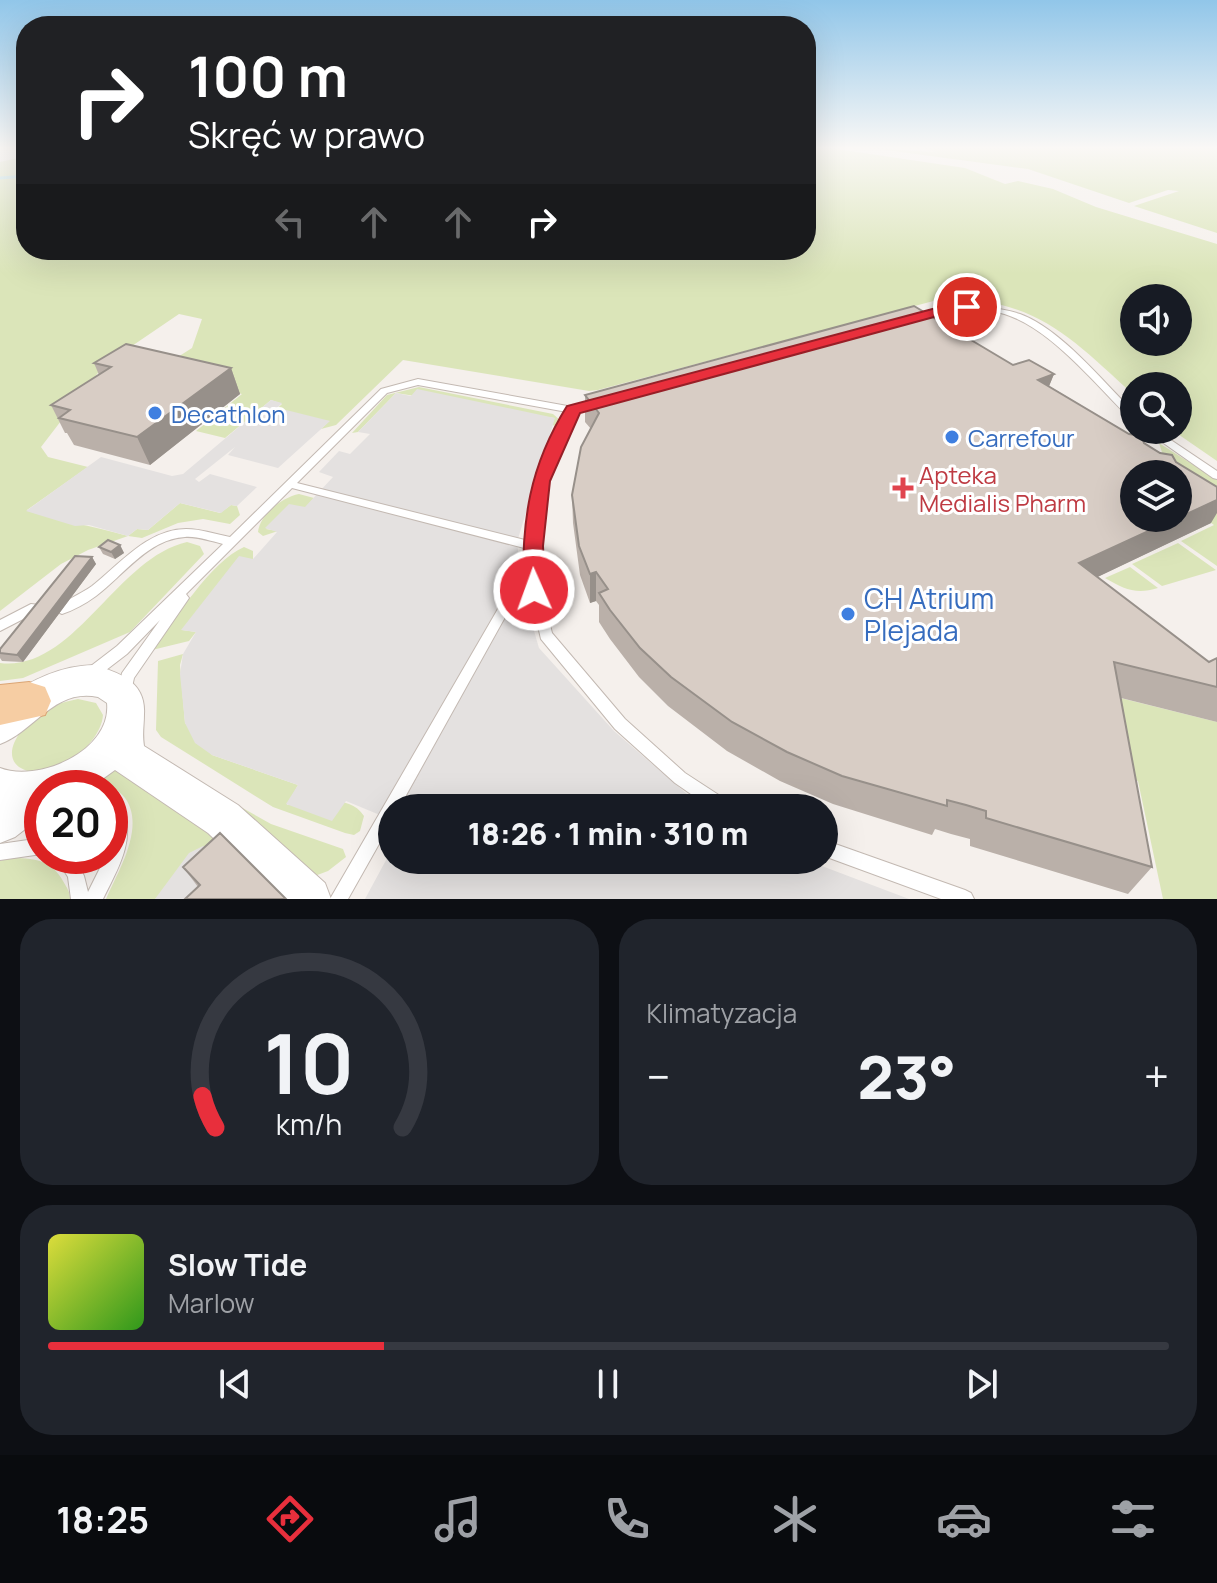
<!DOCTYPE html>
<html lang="pl">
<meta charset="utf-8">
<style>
:root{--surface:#171b24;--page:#20242c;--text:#f1f3f6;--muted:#9ea1a6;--line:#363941;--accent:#e82f3c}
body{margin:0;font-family:Manrope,sans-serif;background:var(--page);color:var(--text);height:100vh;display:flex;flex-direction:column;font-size:30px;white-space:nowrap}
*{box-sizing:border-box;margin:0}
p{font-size:26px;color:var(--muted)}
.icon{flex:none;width:44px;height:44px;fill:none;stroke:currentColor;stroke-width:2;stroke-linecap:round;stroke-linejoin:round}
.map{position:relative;height:899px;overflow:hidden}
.panel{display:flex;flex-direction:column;gap:20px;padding:20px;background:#0d0f14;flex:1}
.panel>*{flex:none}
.guide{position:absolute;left:16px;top:16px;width:800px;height:244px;border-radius:32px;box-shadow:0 8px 32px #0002;background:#202124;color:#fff;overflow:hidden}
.tools{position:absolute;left:1120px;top:284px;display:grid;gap:16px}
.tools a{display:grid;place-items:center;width:72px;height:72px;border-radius:50%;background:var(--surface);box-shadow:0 8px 32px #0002;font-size:40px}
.speed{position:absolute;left:24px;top:770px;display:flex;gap:16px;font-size:40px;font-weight:700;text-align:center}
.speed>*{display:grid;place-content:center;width:104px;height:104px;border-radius:50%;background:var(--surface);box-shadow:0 8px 32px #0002;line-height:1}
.speed .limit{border:12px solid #d22;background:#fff;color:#111}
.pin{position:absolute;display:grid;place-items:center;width:68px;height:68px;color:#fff;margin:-34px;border:4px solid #fff;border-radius:50%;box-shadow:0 2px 8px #0007}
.me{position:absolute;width:88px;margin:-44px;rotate:358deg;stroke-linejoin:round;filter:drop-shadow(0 0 6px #0008)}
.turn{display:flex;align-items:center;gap:28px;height:168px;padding:0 40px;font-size:36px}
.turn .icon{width:104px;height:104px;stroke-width:2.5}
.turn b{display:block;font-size:56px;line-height:68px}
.lanes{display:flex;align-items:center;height:76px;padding:0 40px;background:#0003;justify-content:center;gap:40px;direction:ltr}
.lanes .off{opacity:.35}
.big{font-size:60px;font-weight:800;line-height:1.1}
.panel .widget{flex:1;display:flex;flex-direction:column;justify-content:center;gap:12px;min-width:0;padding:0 28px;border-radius:32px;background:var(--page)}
.panel .dial{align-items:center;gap:0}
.dial svg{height:208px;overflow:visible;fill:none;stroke:var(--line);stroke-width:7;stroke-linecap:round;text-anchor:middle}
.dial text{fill:var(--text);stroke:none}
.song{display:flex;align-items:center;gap:24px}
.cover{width:96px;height:96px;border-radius:12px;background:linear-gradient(135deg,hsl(60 70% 55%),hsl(110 70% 35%))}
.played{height:8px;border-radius:4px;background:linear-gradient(90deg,var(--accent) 30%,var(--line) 30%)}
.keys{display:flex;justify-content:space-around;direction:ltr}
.heat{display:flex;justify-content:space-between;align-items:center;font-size:44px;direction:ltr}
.panel .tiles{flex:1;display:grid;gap:20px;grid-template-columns:1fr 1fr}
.widget:last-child{grid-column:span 2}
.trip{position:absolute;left:378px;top:794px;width:460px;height:80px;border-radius:40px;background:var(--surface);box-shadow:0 8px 32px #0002;font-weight:800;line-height:80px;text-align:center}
.tab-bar{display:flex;height:128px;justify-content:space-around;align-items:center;background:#090b0e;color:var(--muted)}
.tab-bar .icon{width:56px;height:56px}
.tab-bar .on{color:var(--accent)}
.tab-bar b{font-size:36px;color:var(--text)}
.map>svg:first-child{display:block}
.green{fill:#dbe5b9;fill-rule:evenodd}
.parking{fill:#e4e1e0}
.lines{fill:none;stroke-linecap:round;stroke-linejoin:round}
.stream{stroke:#aee0eb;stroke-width:3}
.service-casing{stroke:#c3b9b2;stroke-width:2}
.tertiary-casing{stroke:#c3b9b2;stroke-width:2}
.primary-casing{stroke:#dba574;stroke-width:2}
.service{fill:#fff;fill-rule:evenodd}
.tertiary{fill:#fff;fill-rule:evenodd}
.primary{fill:#f6cda3;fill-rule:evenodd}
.wall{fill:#bab0a9}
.shaded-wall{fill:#97908a}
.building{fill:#d8cdc5;stroke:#97908a;stroke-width:2}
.route{fill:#e82f3c;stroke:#971f27;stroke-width:2}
.shop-dot{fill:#3f7fe0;stroke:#fff;stroke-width:3}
.health-dot{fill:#e0444e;stroke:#fff;stroke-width:3}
.labels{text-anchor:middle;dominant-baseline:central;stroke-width:6;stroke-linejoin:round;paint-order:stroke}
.shop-label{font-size:24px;fill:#366cbe;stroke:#fff;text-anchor:start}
.health-label{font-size:24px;fill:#be3a42;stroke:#fff;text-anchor:start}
.near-shop-label{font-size:28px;fill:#366cbe;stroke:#fff;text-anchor:start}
</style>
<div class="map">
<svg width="1217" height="899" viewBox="0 0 1217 899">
<rect width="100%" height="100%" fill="#f5f0ec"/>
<path class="green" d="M806,148H830L965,168L1005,184L1018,181L1053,189L1096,207L1217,244V461L1172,430H1178V386H1134V395C1070,337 1035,297 941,299L598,390L589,391L403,360L336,425L321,429L329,421L273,417L271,414L282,404L271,400L225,438L196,431L242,394L151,374L192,348L202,319L179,314L104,365L41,447L48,457L88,467L27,510C60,521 93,526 128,536L137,529L148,530L180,503L220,513L231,505L237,506L240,515L230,524L203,519L178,523L142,538L128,536L88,550L61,564L0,611V162L26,156V250H806ZM1134,298H1178V342H1134Z
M871,148L935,152L924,148H1217V233L1134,206L1179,191L1168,190L1129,203L1028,169Z
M419,387L553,414L561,421L556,426L552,425L554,418L396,393L358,432L352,433L387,395Z
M1159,443L1217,480V566L1181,541L1214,525L1178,500V474H1169Z
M299,494L314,498L305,508L266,529L278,531L263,536L258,532C260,514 283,497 299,494Z
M187,542L200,546L204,554L130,632L23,678L0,681V663C74,672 116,558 187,542Z
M1178,543L1216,570L1162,586L1132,564Z
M244,547L253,551V559L182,630L196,632L189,641L152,650C174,621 211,561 244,547Z
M1130,567L1158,588C1136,595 1124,589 1105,578Z
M183,654L180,665L185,723L212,755L298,785L287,805C311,803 349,792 364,816L360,831L354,835L345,833L273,807L161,737L156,730L158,661Z
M1096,692L1217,722V899H1163L1138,781L1109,773Z
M78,699L96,703L103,715C101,746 48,787 19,767C0,753 24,724 37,715C49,706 63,702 78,699Z
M113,769L215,837L233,855L155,899H106C118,871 146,827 125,798C119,790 108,785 100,779Z
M214,792L271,824L343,849L346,857L328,871L312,877Z
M9,858C33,858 51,859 63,881C67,888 70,891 70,899H0V861Z"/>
<path class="parking" d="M417,389L555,418L517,542L523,593L539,648L614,731L703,808H392V820L346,801L332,821L286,804L298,785L212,755L195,743L185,723L180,674L183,654L196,632L181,630L239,556L253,559L277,532L265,528L289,504L305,507L333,477L319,472L339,451L350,454L370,434L358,432L396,393L411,396Z
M271,400L282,403L271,414L273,416L282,409L330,421L278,468L228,455L235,447L195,479L199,482L210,474L257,487L237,506L231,505L221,513L180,503L148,530L137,529L128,536L89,525L75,526L26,511L101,457L172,476L183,474Z
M203,846L216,852L209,899H155L189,853Z
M392,849V860H806L909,899H365Z"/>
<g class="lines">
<path class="stream" d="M0,178L26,176"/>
<g class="service-casing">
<path id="service" d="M958,307C979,307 1000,307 1020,314C1061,329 1102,381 1134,412V420L1131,419C1093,383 1044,318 991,311C966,308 941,315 917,319L913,317L917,315Z
M418,379L573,407L597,400L600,401L602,403L600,405L577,412L545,481L538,576L552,633L625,719L685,773L731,803L733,808H711L675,783L615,729L541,639L531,596L514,601L399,808H392V821L348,899H330L506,595L529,587L526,576L528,549L292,488L186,594L189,598L187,601L134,678L130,696L125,698L120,696L118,692L122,673L160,620L127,654L97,677L92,679L87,677L85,673L87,669L117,646L223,544C210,541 197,536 185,537C148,539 123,576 96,596C85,604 74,610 62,614L58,612L56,609C63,601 81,594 92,586C120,564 148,529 186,529C201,529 215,534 230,537L381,389ZM418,385L567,412L535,481L529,541L297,483L387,393Z
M1145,430H1156L1217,471V479L1213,478Z
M31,604L47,606L49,609L47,612L33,614L0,631V620Z
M110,795C117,799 119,802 122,809C137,839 116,872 103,899H71L68,877L55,856H74L84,876L88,892L106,856H110Z
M42,838V854L0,860V844Z
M824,840L965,890L971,893L974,899H941L824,856Z"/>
</g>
<g class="tertiary-casing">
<path id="tertiary" d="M94,665C120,673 146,682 144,714C144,726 142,733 144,746L238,805L325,883L331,899H277L208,833L115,770L90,788H42V816L15,837L0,843V768C38,783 112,751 107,703L98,697C54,688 35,731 0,744V703C28,681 58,666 94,665Z"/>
</g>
<g class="primary-casing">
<path id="primary" d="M29,682L45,687L51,701L45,715L0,725V685Z"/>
</g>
<use href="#service" class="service"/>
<use href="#tertiary" class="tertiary"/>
<use href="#primary" class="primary"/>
</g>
<path class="wall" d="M94,363L231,368L240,394L150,465L74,445L67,433H65L51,405L99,375Z
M1013,365L1054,374L1049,386L1176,462L1211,523L1097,577L1209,662L1217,658V722L1121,698L1152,867L1128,894L970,846V839L951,834L935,829L932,835L833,804L780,781L727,751L668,706L639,677L610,639L599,622V605L596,601L590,603L580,575L573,523L572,495L591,429L585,422V395Z
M120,545L124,553L115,559L103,554L99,547Z
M92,557L96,564L23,662L2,661L0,658V649Z
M183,867L286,899L198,887Z"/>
<path class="shaded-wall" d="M231,368L240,394L150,465L137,437Z
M1054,374L1043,401L1038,380Z
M1217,500V513L1211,523L1064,593L1079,563Z
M120,545L124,553L115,559L111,552Z
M92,557L96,564L23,662L17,655Z
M596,572V601L590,603V574Z"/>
<path class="building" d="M914,306L1013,365L1029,360L1054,374L1038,380L1129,434L1142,436L1144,443L1160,453L1172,455L1176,462L1217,487V500L1178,518V474H1134V518H1177L1079,563L1209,662L1217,658V687L1114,662L1152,867L986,818V811L966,805L947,800V806L842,776L787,752L732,722L671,677L640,648L610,610L599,593L608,589L596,572L590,574L579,546L572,495L581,447L599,413L585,395Z
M126,344L231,368L137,437L59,418L70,410L51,405L111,367L94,363Z
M108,540L120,545L111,552L99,547Z
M75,556L92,557L17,655L0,653V649Z
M220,833L286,899H185L200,885L183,867Z"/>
<linearGradient id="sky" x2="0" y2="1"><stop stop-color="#91c6e9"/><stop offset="0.54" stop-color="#faf8f6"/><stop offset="1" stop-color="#faf8f6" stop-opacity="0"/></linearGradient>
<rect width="1217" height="274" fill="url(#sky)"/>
<path class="route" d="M967,303L972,304V310L945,314L580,413L550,481L543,546L545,590L542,596L534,598L526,596L523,590C522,520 529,467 567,406L940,307Z"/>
<g class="shop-dot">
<circle cx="155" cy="413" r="8"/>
<circle cx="952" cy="437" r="8"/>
<circle cx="848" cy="614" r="8"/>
</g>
<path class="health-dot" d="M899 476h8v8h8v8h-8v8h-8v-8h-8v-8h8z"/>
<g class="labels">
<g class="shop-label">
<text x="171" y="413">Decathlon</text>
<text x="968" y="437">Carrefour</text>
</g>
<g class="health-label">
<text x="919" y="474">Apteka<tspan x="919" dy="28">Medialis Pharm</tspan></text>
</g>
<g class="near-shop-label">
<text x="864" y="598">CH Atrium<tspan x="864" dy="32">Plejada</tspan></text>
</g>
</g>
</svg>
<div class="tools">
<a><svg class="icon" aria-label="sound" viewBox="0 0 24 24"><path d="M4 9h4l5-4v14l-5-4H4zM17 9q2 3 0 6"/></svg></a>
<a><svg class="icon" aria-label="search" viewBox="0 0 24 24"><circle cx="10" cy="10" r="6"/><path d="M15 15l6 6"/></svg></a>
<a><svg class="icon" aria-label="layers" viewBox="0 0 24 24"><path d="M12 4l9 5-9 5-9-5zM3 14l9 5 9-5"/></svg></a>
</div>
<div class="speed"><div class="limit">20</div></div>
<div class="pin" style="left:967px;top:307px;background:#d93025"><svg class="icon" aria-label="arrive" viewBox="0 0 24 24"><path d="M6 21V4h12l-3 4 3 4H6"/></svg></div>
<svg class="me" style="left:534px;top:590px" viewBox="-20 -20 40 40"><circle r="17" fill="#e82f3c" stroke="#fff" stroke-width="3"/><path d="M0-11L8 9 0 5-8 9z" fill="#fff"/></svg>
<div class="trip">18:26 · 1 min · 310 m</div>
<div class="guide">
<div class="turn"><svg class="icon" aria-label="right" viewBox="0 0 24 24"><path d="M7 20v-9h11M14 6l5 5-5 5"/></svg><div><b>100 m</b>Skręć w prawo</div></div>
<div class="lanes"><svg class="icon off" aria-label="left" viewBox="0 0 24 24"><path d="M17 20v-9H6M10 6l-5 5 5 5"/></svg><svg class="icon off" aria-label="ahead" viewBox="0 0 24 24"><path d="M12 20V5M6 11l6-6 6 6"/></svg><svg class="icon off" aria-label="ahead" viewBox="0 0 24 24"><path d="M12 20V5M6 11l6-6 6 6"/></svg><svg class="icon" aria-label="right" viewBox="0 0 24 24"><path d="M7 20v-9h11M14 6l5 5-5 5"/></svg></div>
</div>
</div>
<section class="panel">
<div class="tiles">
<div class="widget dial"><svg viewBox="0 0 100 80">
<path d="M14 69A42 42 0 1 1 86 69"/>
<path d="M14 69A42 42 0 0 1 9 57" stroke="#e82f3c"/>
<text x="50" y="56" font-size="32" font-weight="700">10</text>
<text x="50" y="72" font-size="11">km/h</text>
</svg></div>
<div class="widget"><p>Klimatyzacja</p>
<div class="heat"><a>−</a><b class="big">23°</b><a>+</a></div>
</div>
<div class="widget">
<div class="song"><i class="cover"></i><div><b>Slow Tide</b><p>Marlow</p></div></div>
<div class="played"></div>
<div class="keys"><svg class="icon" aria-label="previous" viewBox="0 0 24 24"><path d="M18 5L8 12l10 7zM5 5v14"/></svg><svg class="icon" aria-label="pause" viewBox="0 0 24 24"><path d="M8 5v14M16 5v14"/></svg><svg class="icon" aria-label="next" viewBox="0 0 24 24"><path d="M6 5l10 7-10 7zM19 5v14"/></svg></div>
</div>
</div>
</section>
<nav class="tab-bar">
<b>18:25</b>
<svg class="icon on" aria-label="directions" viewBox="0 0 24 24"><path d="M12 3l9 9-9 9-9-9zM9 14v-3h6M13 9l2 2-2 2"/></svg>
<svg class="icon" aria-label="music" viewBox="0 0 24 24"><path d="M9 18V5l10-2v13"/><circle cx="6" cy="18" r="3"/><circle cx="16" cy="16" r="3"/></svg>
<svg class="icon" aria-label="phone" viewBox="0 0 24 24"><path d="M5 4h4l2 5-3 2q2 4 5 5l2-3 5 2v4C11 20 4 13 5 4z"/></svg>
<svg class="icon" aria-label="climate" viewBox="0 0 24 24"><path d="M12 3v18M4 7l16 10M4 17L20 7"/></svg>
<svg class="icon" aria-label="car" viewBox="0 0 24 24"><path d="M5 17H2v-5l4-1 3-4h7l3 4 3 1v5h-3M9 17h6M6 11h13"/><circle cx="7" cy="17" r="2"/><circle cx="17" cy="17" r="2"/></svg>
<svg class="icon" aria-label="filters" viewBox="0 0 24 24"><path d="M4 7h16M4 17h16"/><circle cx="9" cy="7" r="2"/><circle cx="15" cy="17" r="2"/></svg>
</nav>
